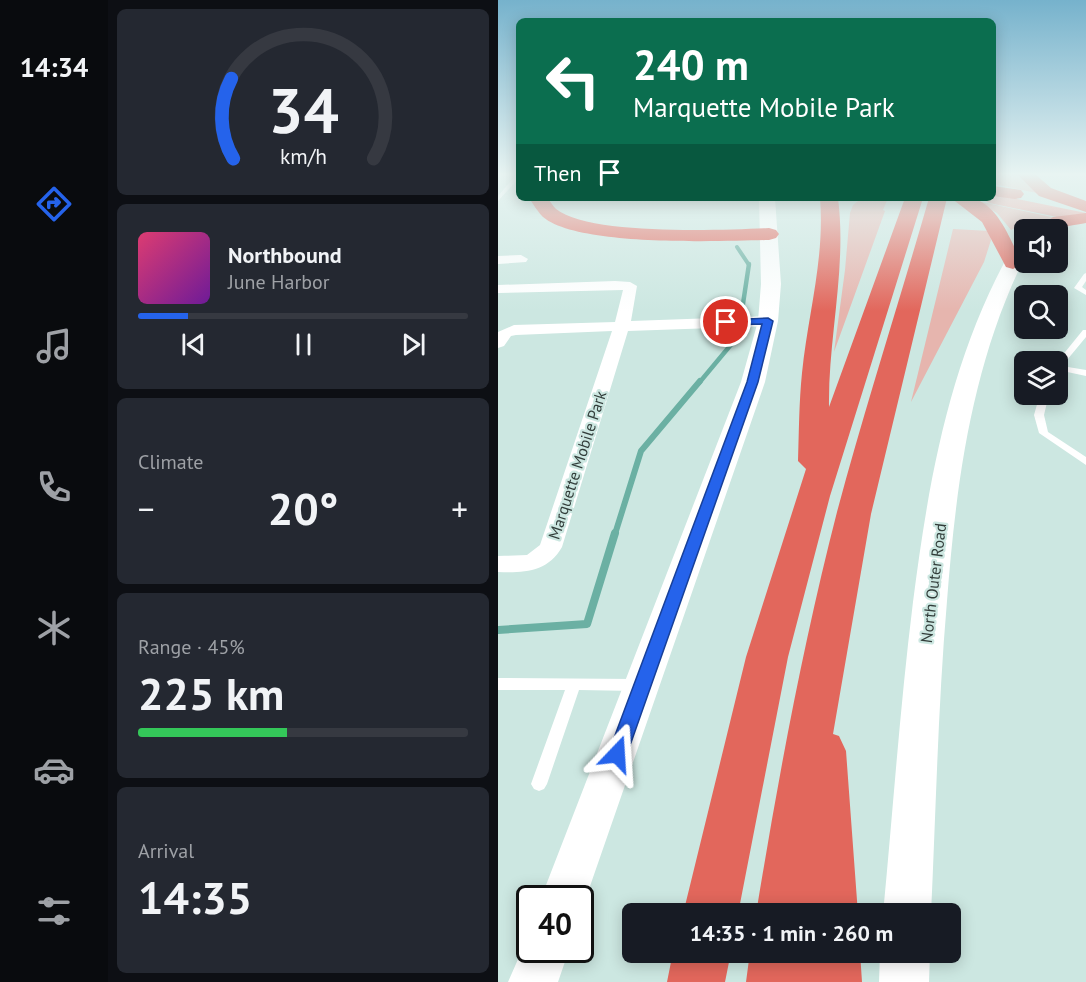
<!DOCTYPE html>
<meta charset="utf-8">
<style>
:root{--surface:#171b24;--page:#242831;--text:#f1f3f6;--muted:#9ea1a6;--line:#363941;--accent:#2563eb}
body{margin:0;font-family:"PT Sans",sans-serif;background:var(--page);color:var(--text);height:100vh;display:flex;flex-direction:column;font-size:22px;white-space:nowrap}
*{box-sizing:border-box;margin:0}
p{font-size:20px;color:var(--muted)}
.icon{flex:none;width:33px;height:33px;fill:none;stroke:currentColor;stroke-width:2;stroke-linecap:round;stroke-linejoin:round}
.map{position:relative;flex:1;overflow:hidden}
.drawer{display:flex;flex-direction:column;gap:9px;padding:9px;background:#0d0f14;width:390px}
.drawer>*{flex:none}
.top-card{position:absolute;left:18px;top:18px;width:480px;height:183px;border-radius:9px;box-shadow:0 3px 15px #0003;background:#0b6e4f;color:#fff;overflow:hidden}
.buttons{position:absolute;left:516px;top:219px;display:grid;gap:12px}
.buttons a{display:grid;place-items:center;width:54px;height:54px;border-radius:9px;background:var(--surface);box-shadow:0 3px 15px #0003;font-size:30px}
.speed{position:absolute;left:18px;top:885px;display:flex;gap:12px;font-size:30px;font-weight:700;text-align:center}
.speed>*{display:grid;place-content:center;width:78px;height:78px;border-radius:50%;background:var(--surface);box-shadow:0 3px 15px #0003;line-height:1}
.speed .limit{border:3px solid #111;border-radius:9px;background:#fff;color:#111}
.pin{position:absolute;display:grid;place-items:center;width:51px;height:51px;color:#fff;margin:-26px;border:3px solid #fff;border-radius:50%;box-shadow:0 2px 6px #0007}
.me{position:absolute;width:66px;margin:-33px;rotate:20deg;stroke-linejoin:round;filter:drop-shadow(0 0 4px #0008)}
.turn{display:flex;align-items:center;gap:21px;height:126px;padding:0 18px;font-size:27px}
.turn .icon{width:78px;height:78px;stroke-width:2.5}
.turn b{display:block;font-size:42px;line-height:51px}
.then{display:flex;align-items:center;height:57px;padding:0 18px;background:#0003;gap:12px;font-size:22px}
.big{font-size:45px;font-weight:700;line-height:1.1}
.drawer .widget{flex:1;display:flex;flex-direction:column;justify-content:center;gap:9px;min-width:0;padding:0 21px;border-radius:9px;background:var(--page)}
.drawer .dial{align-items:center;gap:0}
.dial svg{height:156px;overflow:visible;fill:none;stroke:var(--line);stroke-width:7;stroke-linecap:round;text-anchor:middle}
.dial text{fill:var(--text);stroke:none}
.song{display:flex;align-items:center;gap:18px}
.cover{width:72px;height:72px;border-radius:9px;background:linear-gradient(135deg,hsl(340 70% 55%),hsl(280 70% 35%))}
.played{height:6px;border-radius:3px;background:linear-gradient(90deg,var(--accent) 15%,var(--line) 15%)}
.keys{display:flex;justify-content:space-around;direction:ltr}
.heat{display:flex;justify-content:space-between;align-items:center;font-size:33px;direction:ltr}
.charge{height:9px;border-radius:4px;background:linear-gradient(90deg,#34c759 45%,var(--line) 0)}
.trip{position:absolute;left:124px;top:903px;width:339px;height:60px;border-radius:9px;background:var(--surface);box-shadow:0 3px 15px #0003;font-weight:700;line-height:60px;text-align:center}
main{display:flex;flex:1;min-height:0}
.tab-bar{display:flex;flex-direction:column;width:108px;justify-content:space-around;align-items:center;background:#090b0e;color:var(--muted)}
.tab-bar .icon{width:42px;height:42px}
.tab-bar .on{color:var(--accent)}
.tab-bar b{font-size:27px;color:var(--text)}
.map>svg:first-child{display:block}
.green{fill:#e6b5ae}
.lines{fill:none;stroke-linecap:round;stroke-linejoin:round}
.stream-far3{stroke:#6bb0a3;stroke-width:4}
.stream-far2{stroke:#6bb0a3;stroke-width:4.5}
.stream-far1{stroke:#6bb0a3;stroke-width:6}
.stream{stroke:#6bb0a3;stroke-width:8}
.lane{fill:#fff;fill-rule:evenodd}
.street{fill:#fff;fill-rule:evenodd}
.secondary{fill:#fff;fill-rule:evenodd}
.primary{fill:#eea49d;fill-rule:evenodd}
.highway{fill:#e2675c;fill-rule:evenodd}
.route{fill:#2563eb;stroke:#184099;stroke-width:1.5}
.labels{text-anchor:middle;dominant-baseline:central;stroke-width:4.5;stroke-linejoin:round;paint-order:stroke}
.street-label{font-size:16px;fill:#323d3a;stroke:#cce7e1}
</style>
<main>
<nav class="tab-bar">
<b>14:34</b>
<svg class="icon on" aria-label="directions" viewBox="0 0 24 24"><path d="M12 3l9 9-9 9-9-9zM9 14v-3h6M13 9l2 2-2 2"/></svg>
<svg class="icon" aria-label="music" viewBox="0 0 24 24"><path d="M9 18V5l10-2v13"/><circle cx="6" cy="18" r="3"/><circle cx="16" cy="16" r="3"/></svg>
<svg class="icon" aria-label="phone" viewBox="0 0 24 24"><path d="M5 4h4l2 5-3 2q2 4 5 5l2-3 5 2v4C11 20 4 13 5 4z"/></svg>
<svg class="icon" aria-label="climate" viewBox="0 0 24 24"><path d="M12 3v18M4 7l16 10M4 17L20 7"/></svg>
<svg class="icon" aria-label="car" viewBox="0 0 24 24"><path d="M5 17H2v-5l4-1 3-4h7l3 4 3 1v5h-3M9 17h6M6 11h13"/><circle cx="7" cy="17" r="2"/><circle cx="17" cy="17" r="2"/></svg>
<svg class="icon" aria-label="filters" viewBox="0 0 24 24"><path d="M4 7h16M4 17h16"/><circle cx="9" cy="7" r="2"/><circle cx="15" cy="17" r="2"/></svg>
</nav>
<section class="drawer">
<div class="widget dial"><svg viewBox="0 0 100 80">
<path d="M14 69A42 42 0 1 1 86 69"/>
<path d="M14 69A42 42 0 0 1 13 28" stroke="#2563eb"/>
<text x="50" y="56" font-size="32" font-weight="700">34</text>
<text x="50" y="72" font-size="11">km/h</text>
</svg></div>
<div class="widget">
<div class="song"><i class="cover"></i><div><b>Northbound</b><p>June Harbor</p></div></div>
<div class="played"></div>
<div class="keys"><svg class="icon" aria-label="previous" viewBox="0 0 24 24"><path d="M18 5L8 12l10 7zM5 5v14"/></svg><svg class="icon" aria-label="pause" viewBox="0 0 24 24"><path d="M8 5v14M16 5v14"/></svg><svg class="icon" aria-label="next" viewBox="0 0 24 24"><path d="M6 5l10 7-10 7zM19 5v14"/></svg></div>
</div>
<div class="widget"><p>Climate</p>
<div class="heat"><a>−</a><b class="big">20°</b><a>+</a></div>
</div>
<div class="widget"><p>Range · 45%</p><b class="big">225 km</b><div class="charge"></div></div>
<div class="widget"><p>Arrival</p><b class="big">14:35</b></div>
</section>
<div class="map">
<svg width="588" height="982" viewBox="0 0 588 982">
<rect width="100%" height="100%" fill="#cce7e1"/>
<path class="green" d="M503,174H521L539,193L495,184V176Z
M364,198H390L385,210L387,211L336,352L347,270L352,213L355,205Z
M483,203L484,202L558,218L531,221L513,230L499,213Z
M455,229L492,231L493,240L486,262L413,402Z"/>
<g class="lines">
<path class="stream-far3" d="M239,247L251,265"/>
<path class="stream-far2" d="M243,317L251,264
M201,383L241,335L242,328"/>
<path class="stream-far1" d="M117,534L143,451L202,381"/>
<path class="stream" d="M0,630L89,624L117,533"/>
<path class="lane" d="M0,174H5L0,178Z
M19,174H21V178L0,201V196Z
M85,198H130L127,200H88Z
M588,273V281L584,287L588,290V295L576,288L586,274Z
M585,330H588V337L564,366L588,370V376L560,370L559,362Z
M542,394H551L546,415L550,432L588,457V465L541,433L536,415Z
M0,678L138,679L143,681L145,685L143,689L138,691L81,690L49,784L46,789L41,791L36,789L33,784L67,690H0Z"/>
<path class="street" d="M23,255L30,259L28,262L0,264V256Z
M117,281L132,282L139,286L133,321L270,316L278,321L270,326L130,331L64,547C50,572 26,573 0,572V556L29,555L42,545L114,331L18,335L13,336L6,346L0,348V332L16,325L117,322L125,290L0,293V285Z"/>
<path class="secondary" d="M261,198H277L283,284L280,321L267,382L82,915V898H43L243,382L260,321L263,284Z
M515,258L521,259L524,263C473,369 458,485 449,601C440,705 438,809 433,914H385C395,810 402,706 415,602C430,485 450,369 506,263L509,259Z
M32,932V950H71L60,982H10Z
M382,952H432L431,982H381Z"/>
<path class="primary" d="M495,194L588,213V223L491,203L483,198H495Z"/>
<path class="highway" d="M519,174H537L553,188L588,201V212L541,196Z
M495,186L523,190L526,194L523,198L517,199L495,196Z
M31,198H49C52,201 55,206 58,209C92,236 226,230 271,228L278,230L281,234L278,238L271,240C223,241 81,247 45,217C40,212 35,204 31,198Z
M322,198H340C349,268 330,337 331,407L407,198H425L332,496L290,657L240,914H185L248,657L308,469L300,461C301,432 301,402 304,373C310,314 327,258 322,198Z
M431,198H449L373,514L335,734L341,736L348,751L360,914H258C280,779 305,644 339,512C367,407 401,303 431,198Z
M453,198C460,198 470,196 477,199C498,206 509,232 518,250L526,248V262H528L515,269L508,267L484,222Z
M588,213V223C569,226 556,230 537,230L555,217Z
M175,952H233L227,982H169Z
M252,952H362L364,982H248Z"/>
</g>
<linearGradient id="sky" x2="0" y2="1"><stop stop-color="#76b2cc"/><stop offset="0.56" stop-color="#e8f4f2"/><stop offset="1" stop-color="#e8f4f2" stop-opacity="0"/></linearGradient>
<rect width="588" height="311" fill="url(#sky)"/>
<path class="route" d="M270,318L275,321L260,382L129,754L126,760L119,763L113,760L110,754L249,382L264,324L228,325L223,322L228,320Z"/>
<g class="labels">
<g class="street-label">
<text transform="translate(79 465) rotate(-72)">Marquette Mobile Park</text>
<text transform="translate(435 583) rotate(-83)">North Outer Road</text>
</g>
</g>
</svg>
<div class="buttons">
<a><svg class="icon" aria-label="sound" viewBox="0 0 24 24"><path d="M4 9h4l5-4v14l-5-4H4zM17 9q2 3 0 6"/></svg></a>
<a><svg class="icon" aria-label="search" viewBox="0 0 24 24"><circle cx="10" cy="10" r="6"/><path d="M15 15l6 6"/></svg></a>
<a><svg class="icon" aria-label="layers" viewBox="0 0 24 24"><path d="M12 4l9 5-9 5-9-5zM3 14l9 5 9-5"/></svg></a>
</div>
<div class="speed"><div class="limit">40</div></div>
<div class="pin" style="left:228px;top:322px;background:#d93025"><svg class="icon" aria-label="arrive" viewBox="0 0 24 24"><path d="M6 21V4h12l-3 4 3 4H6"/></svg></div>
<svg class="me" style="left:119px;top:754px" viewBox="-20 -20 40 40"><path d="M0-17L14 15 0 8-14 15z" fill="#2563eb" stroke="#fff" stroke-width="4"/></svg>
<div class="trip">14:35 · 1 min · 260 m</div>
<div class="top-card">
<div class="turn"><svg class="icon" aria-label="left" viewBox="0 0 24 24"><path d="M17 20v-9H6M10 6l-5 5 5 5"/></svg><div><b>240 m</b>Marquette Mobile Park</div></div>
<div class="then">Then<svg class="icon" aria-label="arrive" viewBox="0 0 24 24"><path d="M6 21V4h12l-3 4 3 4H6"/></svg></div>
</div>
</div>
</main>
